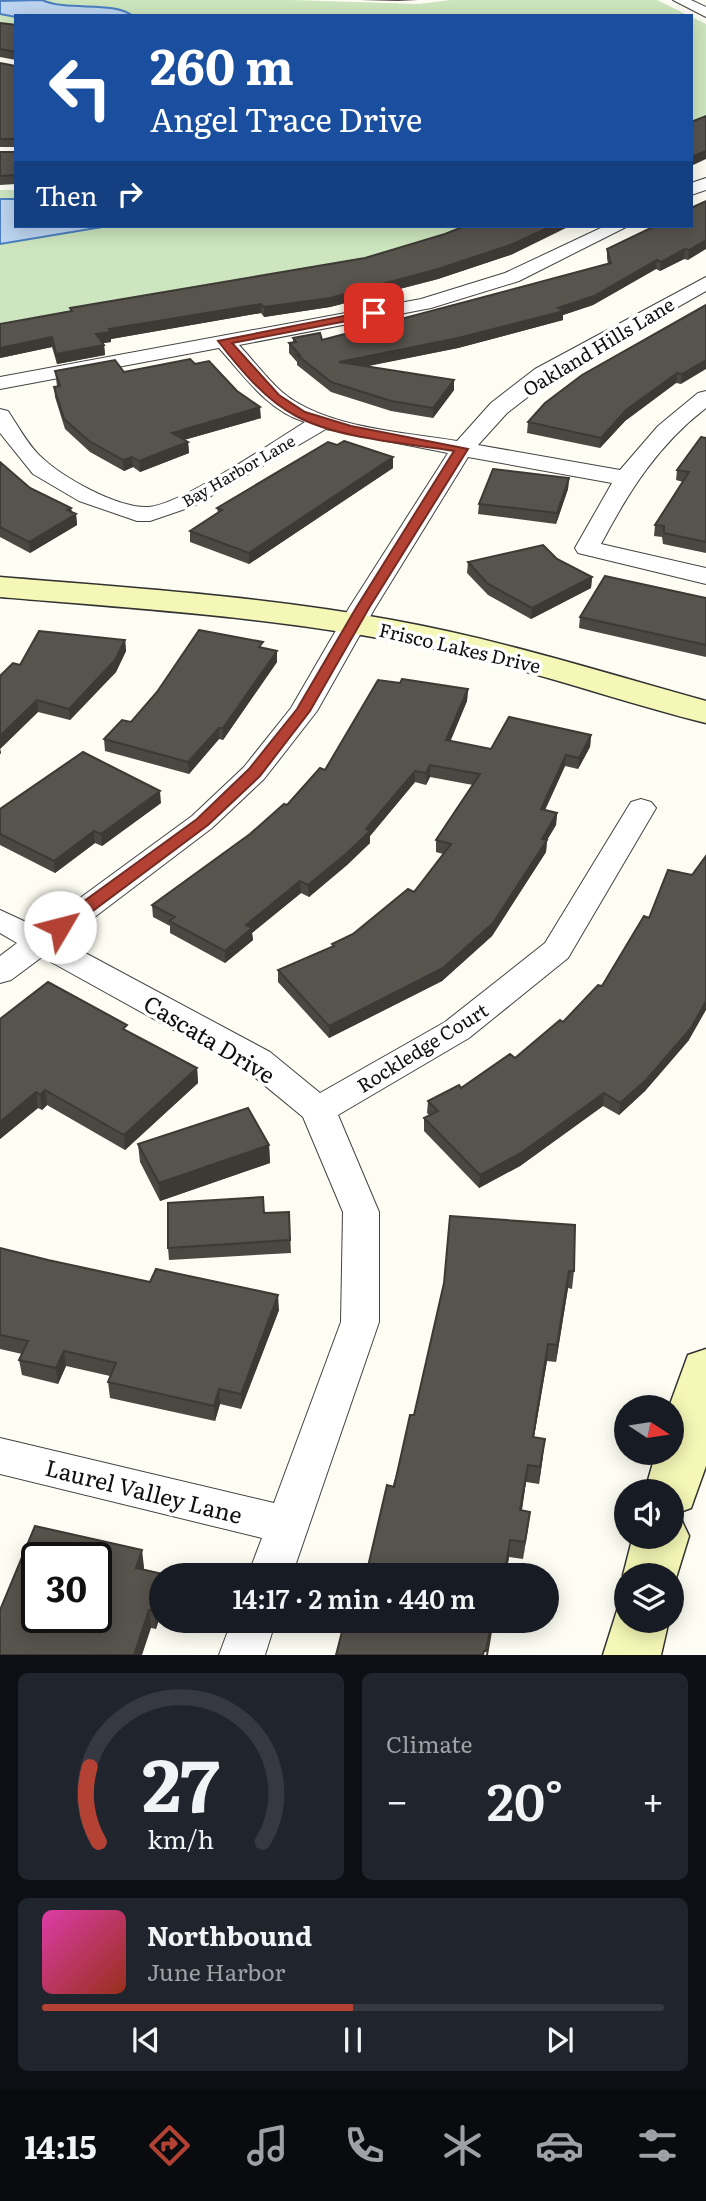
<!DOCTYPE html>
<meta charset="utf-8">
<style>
:root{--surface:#171b24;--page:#20242c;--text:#f1f3f6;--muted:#9ea1a6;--line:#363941;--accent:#b34234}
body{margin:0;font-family:Literata,serif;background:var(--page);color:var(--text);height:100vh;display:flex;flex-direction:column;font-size:26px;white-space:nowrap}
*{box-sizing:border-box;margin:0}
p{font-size:23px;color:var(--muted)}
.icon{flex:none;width:38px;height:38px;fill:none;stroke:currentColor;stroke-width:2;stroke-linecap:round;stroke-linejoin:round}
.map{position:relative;height:1655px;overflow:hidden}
.details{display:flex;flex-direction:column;gap:18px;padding:18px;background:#0d0f14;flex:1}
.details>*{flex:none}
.guide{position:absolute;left:14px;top:14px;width:679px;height:214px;border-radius:0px;box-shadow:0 4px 18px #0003;background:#1a4fa0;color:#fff;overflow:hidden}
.needle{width:46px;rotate:102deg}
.tools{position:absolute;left:614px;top:1395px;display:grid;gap:14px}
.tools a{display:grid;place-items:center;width:70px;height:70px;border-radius:50%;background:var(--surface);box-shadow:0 4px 18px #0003;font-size:35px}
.speed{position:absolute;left:21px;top:1542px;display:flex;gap:14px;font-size:35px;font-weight:700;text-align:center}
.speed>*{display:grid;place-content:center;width:91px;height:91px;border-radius:50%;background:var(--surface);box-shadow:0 4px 18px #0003;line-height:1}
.speed .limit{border:4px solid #111;border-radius:10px;background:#fff;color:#111}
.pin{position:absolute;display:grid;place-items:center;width:60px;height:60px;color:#fff;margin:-30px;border-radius:14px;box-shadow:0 4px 10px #0006}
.me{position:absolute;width:77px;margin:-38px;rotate:53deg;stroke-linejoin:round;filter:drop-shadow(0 0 5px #0008)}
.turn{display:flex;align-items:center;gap:24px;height:147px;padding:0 21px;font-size:32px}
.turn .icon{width:91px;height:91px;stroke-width:2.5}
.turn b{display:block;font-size:49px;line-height:60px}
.then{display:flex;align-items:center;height:66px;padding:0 21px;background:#0003;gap:14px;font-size:26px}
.big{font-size:52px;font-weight:600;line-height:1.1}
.details .widget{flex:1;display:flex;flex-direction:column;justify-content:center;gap:10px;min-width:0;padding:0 24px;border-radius:10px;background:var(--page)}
.details .dial{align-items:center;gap:0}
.dial svg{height:182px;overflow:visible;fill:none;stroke:var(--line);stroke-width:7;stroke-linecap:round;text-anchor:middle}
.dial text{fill:var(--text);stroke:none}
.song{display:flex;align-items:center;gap:21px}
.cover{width:84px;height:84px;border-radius:10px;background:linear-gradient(135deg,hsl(320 70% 55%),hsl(10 70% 35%))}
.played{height:7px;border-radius:4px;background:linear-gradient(90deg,var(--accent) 50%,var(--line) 50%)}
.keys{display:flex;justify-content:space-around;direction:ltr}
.heat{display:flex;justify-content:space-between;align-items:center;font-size:38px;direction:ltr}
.details .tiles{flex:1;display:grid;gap:18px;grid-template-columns:1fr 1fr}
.widget:last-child{grid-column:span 2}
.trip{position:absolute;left:149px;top:1563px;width:410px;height:70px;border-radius:35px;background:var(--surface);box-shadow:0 4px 18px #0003;font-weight:600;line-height:70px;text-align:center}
.dock{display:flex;height:112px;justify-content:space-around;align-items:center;background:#090b0e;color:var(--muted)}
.dock .icon{width:49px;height:49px}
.dock .selected{color:var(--accent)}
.dock b{font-size:32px;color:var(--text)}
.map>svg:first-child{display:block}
.green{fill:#cde6bf}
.water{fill:#bdd5f1;stroke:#4b7fc1;stroke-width:2}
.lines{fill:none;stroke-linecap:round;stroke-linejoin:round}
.street-casing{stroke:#434343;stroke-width:2}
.secondary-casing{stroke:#323232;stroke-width:3}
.street{fill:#fff;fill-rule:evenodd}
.secondary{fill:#f4f7b5;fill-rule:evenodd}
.wall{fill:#4b4742}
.shaded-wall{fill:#3d3a36}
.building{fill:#57534d;stroke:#3d3a36;stroke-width:2;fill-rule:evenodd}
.route{fill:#b34234;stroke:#742b22;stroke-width:2}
.labels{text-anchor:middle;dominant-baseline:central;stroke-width:7;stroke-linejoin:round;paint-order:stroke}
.far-street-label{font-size:16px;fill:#101010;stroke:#fff}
.street-label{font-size:19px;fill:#101010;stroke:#fff}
.near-street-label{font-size:23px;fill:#101010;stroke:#fff}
</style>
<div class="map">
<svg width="706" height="1655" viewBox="0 0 706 1655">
<rect width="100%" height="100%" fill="#fefdf3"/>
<path class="green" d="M0,0H293L419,4L450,0H657L706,24V114L704,122L691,128V16H16V32L0,29Z
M0,190H16V226H468L408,252L0,326Z"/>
<path class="water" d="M42,0C69,12 113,0 133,16L16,17L0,14V1Z
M0,199H16V226H108L0,244Z"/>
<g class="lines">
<g class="street-casing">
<path id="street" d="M673,0H691L706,7V17Z
M706,178V190L691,195V183Z
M605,226H628L519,281L431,308L239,345C253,360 267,379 282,392C324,428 404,432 457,441L491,403L535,369L706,277V291L551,379L507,413L478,445L620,470L658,426L698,393L706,391V408C658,445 629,491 601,544L706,568V584L578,553L575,548L612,483L468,457L375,608L317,711L264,779L212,828L63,941L270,1052L320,1093L445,1022L545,943L631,802L641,799L651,802L656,808L568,958L469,1038L338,1115L379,1212V1322L292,1575H248L262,1538L0,1474V1438L274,1503L341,1322L343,1212L303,1117L246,1070L42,957L11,980L0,983V956L17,943L0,933V910L39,928L192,816L244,767L291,708L349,608L448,453L326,429L194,506L150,521H137L79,501L33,474L0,433V409L8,411C18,426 27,443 39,455C61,477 118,509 149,507C182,504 273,442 305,422C268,411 244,376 219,348L0,389V377L421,299L505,273Z
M232,1620H276L265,1655H219Z"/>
</g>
<g class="secondary-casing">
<path id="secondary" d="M0,577C131,588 262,596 392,620C498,639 602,672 706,701V723C614,700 524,667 430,648C289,618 144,609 0,597Z
M706,1349V1466L691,1508L672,1515V1491H645L656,1452H672V1407H669L688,1355Z
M672,1515L681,1519L689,1536L672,1591V1575H626V1583L623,1575L633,1536H672Z
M626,1599V1620H669L661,1655H603L620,1601Z"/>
</g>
<use href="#street" class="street"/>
<use href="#secondary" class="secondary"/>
</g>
<path class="wall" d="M360,0H418L398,1Z
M0,23L16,25V60L0,57Z
M0,63L16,66V147H0Z
M0,152H16V184L0,185Z
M706,201L688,260L684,259L660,271L656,269L593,305L563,315V320L458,348L366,366L454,380V390L433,418L391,411L331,392L297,365V362L289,353V343H293V338L322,340L608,264L607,258V249Z
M513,254L438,279L330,307L264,317L261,313L111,339V342L102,343L104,345L105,355L57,364L52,347L0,358V324L70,311V308Z
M706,305L681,384L676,383L625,421L600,448L527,433L528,422Z
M195,364L261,418L184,440L188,442L189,453L140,472L133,467L124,471L90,452L65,429L55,397L54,387L57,386L55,371L124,372Z
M706,438V553L663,544L662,537L654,536L655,525L683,482L676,480L677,470Z
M337,445L393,457V468L249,564L190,542V531L218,513L217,508Z
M0,462L30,488L71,508L72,512L76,514L77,525L30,553L0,537Z
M569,478L568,489L556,524L478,514L479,504Z
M557,559L592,577L591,588L531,619L488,595L467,573L468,562Z
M706,598V657L579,628L580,617Z
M125,640L126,651L116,672L70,720L38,712L0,749L1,753L0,754V676L20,665Z
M263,648L277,662L223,740L219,739L189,774L105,751L104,739L131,722Z
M400,683L468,689L467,701L450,741L491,749L591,735L590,747L578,769L565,766L545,810L557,813L556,825L547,840L546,852L492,936L442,981L329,1038L278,982V970L332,947V944L353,934L414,892L443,854L436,852V840L473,785L430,777L426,785L415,782L370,836V843L347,865L309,897L301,893L252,933L253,940L225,963L170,933V926L153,917L152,905L250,834L287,805L325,770Z
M161,803L102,846L95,843L55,873L0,845V809Z
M0,1019L128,1032L197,1068L198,1083L125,1150L47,1105L42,1110L38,1108L0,1139Z
M563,1022L689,1040L645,1091L619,1115L603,1106L520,1166L479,1188L424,1131V1118L430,1116L427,1113L428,1101L461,1088L515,1058Z
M138,1144L269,1145L270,1163L160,1201L140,1162Z
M289,1212L291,1253L169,1260L168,1248L264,1213Z
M450,1216L574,1271L572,1289L568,1288L556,1362L547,1361L534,1437L543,1456L539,1484L526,1482L522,1510L530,1512L523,1559L509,1557L506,1575H366L414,1415L444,1283Z
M0,1248L48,1260L279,1310L241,1409L220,1404L215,1421L110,1398L108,1382L110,1376L66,1366L58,1384L22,1375L19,1360L22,1354L0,1349Z
M35,1526L144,1567V1569L167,1575L156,1629L151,1628Z"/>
<path class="shaded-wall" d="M706,151V159L691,166V157Z
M552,226H570L513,254L438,279L330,307L264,317V307Z
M706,240V249L688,260L689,250Z
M685,249L684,259L660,271L661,262Z
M657,260L656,269L593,305L563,315V320L458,348L339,372V362L558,308Z
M261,304V313L111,339V342L97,344L96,334L109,329Z
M52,337V347L0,358V348Z
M104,345L105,355L57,364L56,354Z
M706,360V369L681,384L682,374Z
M677,373L676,383L625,421L600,448L601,438L626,410Z
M454,380V390L433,418V408Z
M260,407L261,418L173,443L172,433Z
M188,442L189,453L140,472L139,461Z
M132,457L133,467L124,471L123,460Z
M393,457V468L249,564V553Z
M569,478L568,489L556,524L557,513Z
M71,508L72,517L76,514L77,525L30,553L29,542Z
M592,577L591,588L531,619L532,608Z
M125,640L126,651L116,672L70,720L69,709Z
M277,651V662L223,740V728Z
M468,689L467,701L446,752V740Z
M37,700L38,712L0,749L1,753L0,754V736Z
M219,728V739L189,774L188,762Z
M591,735L590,747L578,769L579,758Z
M566,755L565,766L540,821L541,809Z
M430,765V777L426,785V773Z
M415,771V782L370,836V843L347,865L309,897L308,885L366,829Z
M160,791L161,803L102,846L101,834Z
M557,813L556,825L544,845L547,840L546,852L492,936L442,981L329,1038V1026L542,839Z
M94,831L95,843L55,873L54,861Z
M300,881L301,893L252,933L253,940L225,963V951L246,925Z
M706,1001V1010L689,1040L645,1091L619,1115L620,1103Z
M197,1068L198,1083L125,1150L124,1135Z
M45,1090L47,1105L42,1110L40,1095Z
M36,1092L38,1108L0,1139V1122Z
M604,1093L603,1106L520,1166L479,1188L480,1175Z
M269,1145L270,1163L160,1201L159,1183Z
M569,1271L568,1288L556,1362L557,1345Z
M278,1295L279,1310L241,1409V1394Z
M548,1344L547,1361L531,1454L533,1437Z
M64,1351L66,1366L58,1384L56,1368Z
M219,1389L220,1404L215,1421L214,1406Z
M545,1439L543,1456L539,1484L540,1467Z
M528,1465L526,1482L519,1527L520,1510Z
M530,1512L528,1529L523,1559L525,1542Z
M510,1540L509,1557L506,1575H505Z
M142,1550L144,1567L138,1586L136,1568Z
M161,1591V1614L156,1629L154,1611Z
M149,1610L151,1628L142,1655H134Z
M492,1620H494L488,1655H486Z"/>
<path class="building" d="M0,23L16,25V52L0,49Z
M0,63L16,66V139H0Z
M706,116V151L691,157V122Z
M0,152H16V175L0,176Z
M706,201V240L689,250L685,249L661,262L657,260L594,296L558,308L564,311L458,338L339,362L454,380L433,408L391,401L331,382L297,355H300L289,343L296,342L293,338L320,333L322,340L611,263L607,249L655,226H691V208Z
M465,226H552L513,244L438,269L330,298L264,307L261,304L109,329L111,332L96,334L104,345L56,354L52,337L0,348V324L72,311L70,308L365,258L445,234Z
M706,305V360L682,374L677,373L626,410L601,438L528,422L545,403L582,375Z
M190,359L195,364L209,361L237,391L260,407L172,433L188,442L139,461L132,457L123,460L89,441L64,419L54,387L60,386L55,371L115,360L124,372Z
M701,437L706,438V542L664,533V526L655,525L689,472L677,470Z
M344,441L393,457L249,553L190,531L222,510L217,508L328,442L337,445Z
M0,462L30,488L71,508L67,510L76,514L29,542L0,527Z
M493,469L569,478L557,513L479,504Z
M543,545L557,559L592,577L532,608L488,584L468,562Z
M605,576L706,598V645L580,617Z
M199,630L263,642L259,647L277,651L223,728H219L188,762L104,739L122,720L131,722L157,692Z
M39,631L125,640L115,660L69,709L37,700L0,736V676L13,663L20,665Z
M402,679L468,689L446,740L491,749L509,717L591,735L579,758L566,755L541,809L557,813L542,839L547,840L493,923L443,968L329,1026L278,970L334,946L332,944L353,934L408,889L414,892L451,844L436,840L480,774L430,765L426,773L415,771L366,829L370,831L347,853L308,885L300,881L246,925L252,928L225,951L169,921L175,917L152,905L250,834L284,804L287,805L320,768L325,770L378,680L400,683Z
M83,752L160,791L101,834L94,831L54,861L0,834V809Z
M706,856V1001L691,1028L647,1079L620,1103L604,1093L521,1153L480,1175L424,1118L438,1111L428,1101L459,1085L461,1088L510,1054L515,1058L560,1020L563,1022L598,985L602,986L644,916L649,918L668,870L692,875Z
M48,982L127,1025L123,1029L197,1068L124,1135L45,1090L40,1095L36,1092L0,1122V1019Z
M248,1108L269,1145L159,1183L138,1144Z
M263,1197L264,1213L289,1212L290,1240L168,1248V1203Z
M450,1216L575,1225L574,1271H569L557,1345L548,1344L533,1437L545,1439L540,1467L528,1465L520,1510L530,1512L525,1542L510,1540L505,1571L501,1570L500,1575H366L387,1485L394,1487L410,1415H414L444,1283Z
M0,1248L48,1260L150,1282L156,1269L278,1295L241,1394L219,1389L214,1406L108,1382L116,1363L64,1351L56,1368L19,1360L28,1341L0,1335Z
M35,1526L142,1550L136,1568L167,1575H161V1591L154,1611L149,1610L134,1655H0V1610ZM37,1558H96V1617H37Z
M345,1620H492L486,1651H484L483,1655H336Z"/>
<path class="route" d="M374,310L379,313L378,315L232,343L279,395L305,412L351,426L468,449L369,608L310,711L260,776L208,825L66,931H54L52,927L54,923L197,819L249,769L297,709L356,608L454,451C405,443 339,439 296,416C265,400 239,368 218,341Z"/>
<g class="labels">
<g class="far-street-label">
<text transform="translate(238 470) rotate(-30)">Bay Harbor Lane</text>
</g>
<g class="street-label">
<text transform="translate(598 346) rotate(-31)">Oakland Hills Lane</text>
<text transform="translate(460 647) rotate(13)">Frisco Lakes Drive</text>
<text transform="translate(422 1047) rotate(-32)">Rockledge Court</text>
</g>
<g class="near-street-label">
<text transform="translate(210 1038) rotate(31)">Cascata Drive</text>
<text transform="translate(144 1490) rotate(14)">Laurel Valley Lane</text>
</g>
</g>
</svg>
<div class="tools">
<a><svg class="needle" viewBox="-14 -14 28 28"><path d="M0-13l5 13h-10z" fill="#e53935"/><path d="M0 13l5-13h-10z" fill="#9ea1a6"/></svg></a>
<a><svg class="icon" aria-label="sound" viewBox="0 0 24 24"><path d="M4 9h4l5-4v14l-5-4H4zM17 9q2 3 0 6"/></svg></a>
<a><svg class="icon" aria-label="layers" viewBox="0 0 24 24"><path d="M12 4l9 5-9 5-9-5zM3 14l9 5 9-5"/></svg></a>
</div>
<div class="speed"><div class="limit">30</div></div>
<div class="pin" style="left:374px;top:313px;background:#d93025"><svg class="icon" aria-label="arrive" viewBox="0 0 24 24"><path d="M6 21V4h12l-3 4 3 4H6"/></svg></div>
<svg class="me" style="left:60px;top:927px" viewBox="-20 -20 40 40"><circle r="19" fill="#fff"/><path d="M0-13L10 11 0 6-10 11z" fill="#b34234"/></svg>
<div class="trip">14:17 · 2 min · 440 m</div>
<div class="guide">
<div class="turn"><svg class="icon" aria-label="left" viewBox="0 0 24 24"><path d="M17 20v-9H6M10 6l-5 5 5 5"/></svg><div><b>260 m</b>Angel Trace Drive</div></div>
<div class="then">Then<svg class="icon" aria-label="right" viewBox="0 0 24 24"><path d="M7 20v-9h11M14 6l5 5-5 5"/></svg></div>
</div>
</div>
<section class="details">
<div class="tiles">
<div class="widget dial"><svg viewBox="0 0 100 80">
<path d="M14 69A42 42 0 1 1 86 69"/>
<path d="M14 69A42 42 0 0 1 10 36" stroke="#b34234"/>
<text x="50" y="56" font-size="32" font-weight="700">27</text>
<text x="50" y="72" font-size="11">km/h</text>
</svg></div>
<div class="widget"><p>Climate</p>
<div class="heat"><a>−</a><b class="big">20°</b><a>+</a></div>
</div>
<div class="widget">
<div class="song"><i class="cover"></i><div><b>Northbound</b><p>June Harbor</p></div></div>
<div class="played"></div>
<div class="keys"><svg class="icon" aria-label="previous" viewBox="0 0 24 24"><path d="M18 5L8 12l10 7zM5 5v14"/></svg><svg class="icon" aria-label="pause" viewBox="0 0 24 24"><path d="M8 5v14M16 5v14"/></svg><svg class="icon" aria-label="next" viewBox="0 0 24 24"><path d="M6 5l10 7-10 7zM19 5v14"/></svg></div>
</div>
</div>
</section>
<nav class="dock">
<b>14:15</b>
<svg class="icon selected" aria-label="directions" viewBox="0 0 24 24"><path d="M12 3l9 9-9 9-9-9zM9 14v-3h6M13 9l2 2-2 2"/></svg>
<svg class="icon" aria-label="music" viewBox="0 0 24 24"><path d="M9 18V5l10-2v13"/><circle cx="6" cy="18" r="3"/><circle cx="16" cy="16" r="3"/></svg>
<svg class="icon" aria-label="phone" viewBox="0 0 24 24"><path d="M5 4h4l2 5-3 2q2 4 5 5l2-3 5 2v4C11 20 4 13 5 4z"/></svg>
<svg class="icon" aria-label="climate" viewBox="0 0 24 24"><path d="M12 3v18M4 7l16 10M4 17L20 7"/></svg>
<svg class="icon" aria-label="car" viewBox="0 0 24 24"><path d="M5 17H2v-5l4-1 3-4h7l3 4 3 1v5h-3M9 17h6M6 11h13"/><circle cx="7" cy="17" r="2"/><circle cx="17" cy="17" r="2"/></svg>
<svg class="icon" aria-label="filters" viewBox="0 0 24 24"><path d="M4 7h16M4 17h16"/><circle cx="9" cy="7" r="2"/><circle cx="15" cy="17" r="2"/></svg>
</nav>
